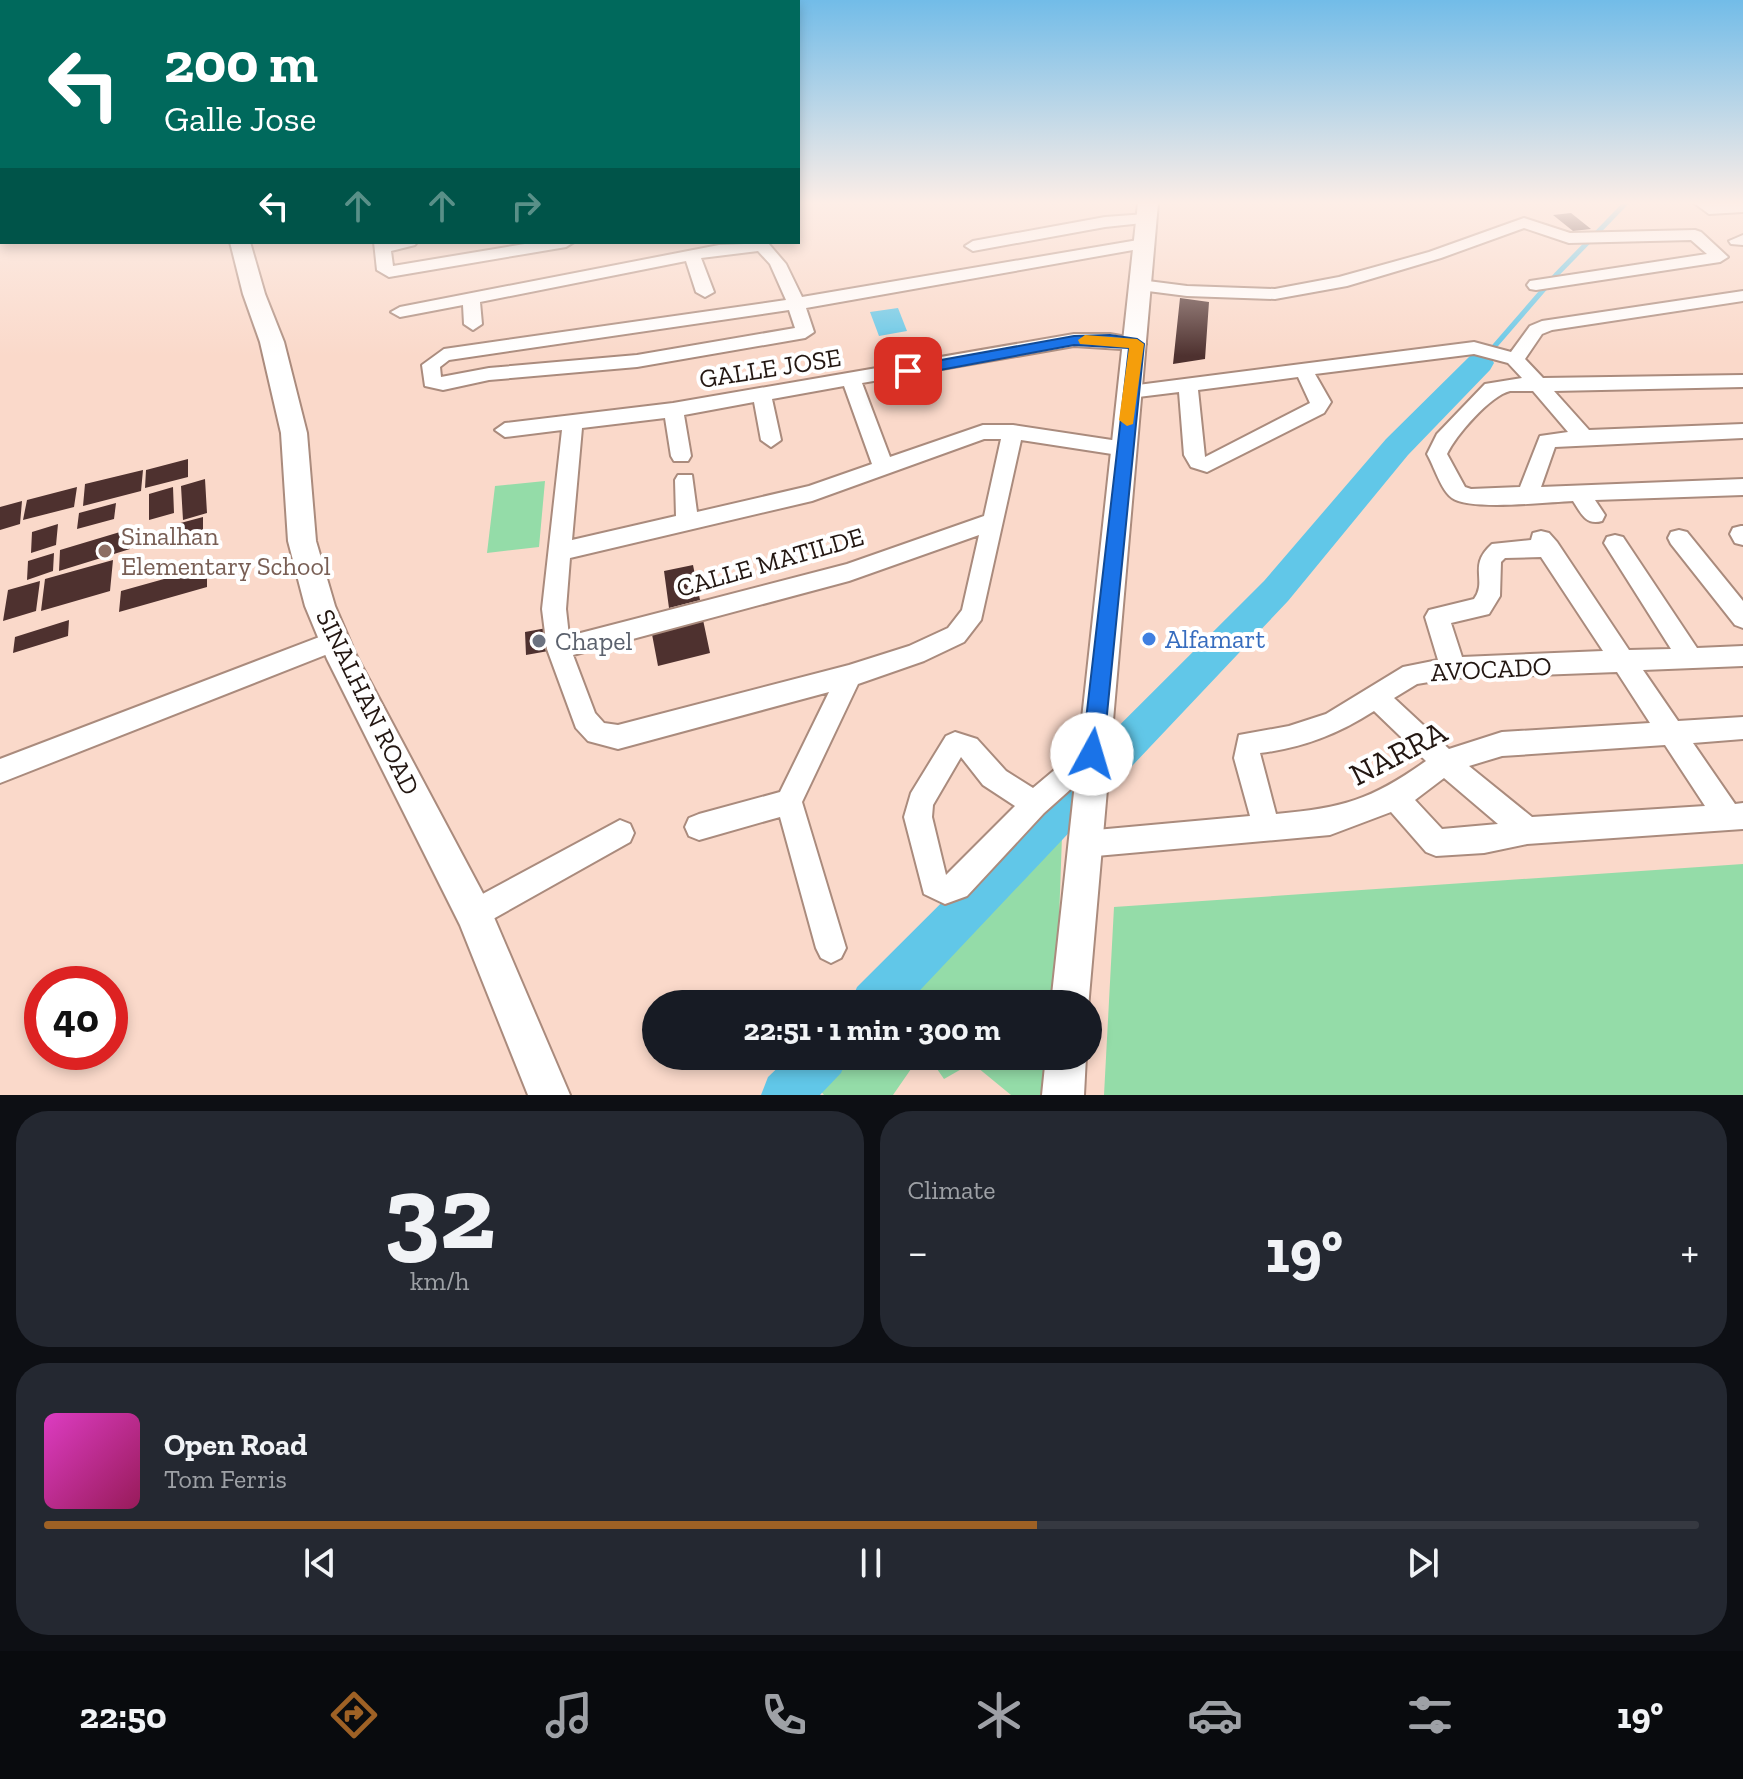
<!DOCTYPE html>
<meta charset="utf-8">
<style>
:root{--surface:#171b24;--page:#242831;--text:#f1f3f6;--muted:#9ea1a6;--line:#363941;--accent:#9e6125}
body{margin:0;font-family:"Zilla Slab",serif;background:var(--page);color:var(--text);height:100vh;display:flex;flex-direction:column;font-size:30px;white-space:nowrap}
*{box-sizing:border-box;margin:0}
p{font-size:26px;color:var(--muted)}
.icon{flex:none;width:44px;height:44px;fill:none;stroke:currentColor;stroke-width:2;stroke-linecap:round;stroke-linejoin:round}
.map{position:relative;height:1095px;overflow:hidden}
.details{display:flex;flex-direction:column;gap:16px;padding:16px;background:#0d0f14;flex:1}
.details>*{flex:none}
.banner{position:absolute;left:0px;top:0px;width:800px;height:244px;box-shadow:0 4px 12px #0003;background:#00695c;color:#fff;overflow:hidden}
.speed{position:absolute;left:24px;top:966px;display:flex;gap:16px;font-size:40px;font-weight:700;text-align:center}
.speed>*{display:grid;place-content:center;width:104px;height:104px;border-radius:50%;background:var(--surface);box-shadow:0 4px 12px #0003;line-height:1}
.speed .limit{border:12px solid #d22;background:#fff;color:#111}
.pin{position:absolute;display:grid;place-items:center;width:68px;height:68px;color:#fff;margin:-34px;border-radius:16px;box-shadow:0 4px 12px #0006}
.me{position:absolute;width:88px;margin:-44px;rotate:6deg;stroke-linejoin:round;filter:drop-shadow(0 0 6px #0008)}
.turn{display:flex;align-items:center;gap:28px;height:168px;padding:0 32px;font-size:36px}
.turn .icon{width:104px;height:104px;stroke-width:2.5}
.turn b{display:block;font-size:56px;line-height:68px}
.lanes{display:flex;align-items:center;height:76px;padding:0 32px;background:#0003;justify-content:center;gap:40px;direction:ltr}
.lanes .off{opacity:.35}
.big{font-size:60px;font-weight:700;line-height:1.1}
.details .tile{flex:1;display:flex;flex-direction:column;justify-content:center;gap:12px;min-width:0;padding:0 28px;border-radius:32px;background:var(--page)}
.details .dial{align-items:center;gap:0}
.dial b{font-size:104px;line-height:1}
.song{display:flex;align-items:center;gap:24px}
.cover{width:96px;height:96px;border-radius:12px;background:linear-gradient(135deg,hsl(310 70% 55%),hsl(330 70% 35%))}
.played{height:8px;border-radius:4px;background:linear-gradient(90deg,var(--accent) 60%,var(--line) 60%)}
.keys{display:flex;justify-content:space-around;direction:ltr}
.heat{display:flex;justify-content:space-between;align-items:center;font-size:44px;direction:ltr}
.details .tiles{flex:1;display:grid;gap:16px;grid-template-columns:1fr 1fr}
.tile:last-child{grid-column:span 2}
.trip{position:absolute;left:642px;top:990px;width:460px;height:80px;border-radius:40px;background:var(--surface);box-shadow:0 4px 12px #0003;font-weight:700;line-height:80px;text-align:center}
.tab-bar{display:flex;height:128px;justify-content:space-around;align-items:center;background:#090b0e;color:var(--muted)}
.tab-bar .icon{width:56px;height:56px}
.tab-bar .active{color:var(--accent)}
.tab-bar b{font-size:36px;color:var(--text)}
.map>svg:first-child{display:block}
.green{fill:#94dca8}
.water{fill:#61c7e8}
.lines{fill:none;stroke-linecap:round;stroke-linejoin:round}
.stream{stroke:#61c7e8;stroke-width:5}
.river{fill:#61c7e8;fill-rule:evenodd}
.building{fill:#4e312f}
.minor-casing{stroke:#aa8b7d;stroke-width:4}
.tertiary-casing{stroke:#aa8b7d;stroke-width:4}
.minor{fill:#fff;fill-rule:evenodd}
.tertiary{fill:#fff;fill-rule:evenodd}
.route{fill:#1a73e8;stroke:#114b97;stroke-width:2}
.slow{fill:#f59e0b}
.education-dot{fill:#8d6e63;stroke:#fff;stroke-width:3}
.shop-dot{fill:#3f7fe0;stroke:#fff;stroke-width:3}
.worship-dot{fill:#6b7280;stroke:#fff;stroke-width:3}
.labels{text-anchor:middle;dominant-baseline:central;stroke-width:8;stroke-linejoin:round;paint-order:stroke}
.street-label{font-size:26px;fill:#231712;stroke:#fff}
.education-label{font-size:26px;fill:#785e54;stroke:#fff;text-anchor:start}
.shop-label{font-size:26px;fill:#366cbe;stroke:#fff;text-anchor:start}
.worship-label{font-size:26px;fill:#5b616d;stroke:#fff;text-anchor:start}
.near-street-label{font-size:32px;fill:#231712;stroke:#fff}
</style>
<div class="map">
<svg width="1743" height="1095" viewBox="0 0 1743 1095">
<rect width="100%" height="100%" fill="#fad9ca"/>
<path class="green" d="M545,481L539,547L487,553L495,486Z
M1063,808L1056,1004H874Z
M1743,864V1095H1104L1114,907Z
M824,1056H920L893,1095H824L806,1075Z
M928,1056H1054L1048,1095H1011L972,1063L944,1079Z"/>
<path class="water" d="M898,308L907,331L879,336L870,312Z"/>
<g class="lines">
<path class="stream" d="M1480,363L1557,274L1626,203"/>
<path class="river" d="M1480,354L1490,356L1494,363L1490,370L1408,455L1288,601L907,1004H850L857,987L1264,581L1386,439L1470,356Z
M790,1056H848L841,1073L820,1095H761L768,1077Z"/>
</g>
<path class="building" d="M1571,213L1591,229L1573,231L1553,215Z
M1180,298L1209,302L1205,359L1173,364Z
M188,459V477L145,488L146,470Z
M143,470L141,491L83,506L85,484Z
M205,479L207,513L183,520L181,486Z
M77,487L74,507L23,520L27,500Z
M173,487L174,513L149,520V494Z
M22,501L20,524L0,530V507Z
M116,503L114,519L77,529L79,513Z
M203,517V540L172,549L173,525Z
M58,524L56,545L31,553L32,532Z
M130,529V549L59,571L60,550Z
M54,553L53,571L27,580L28,561Z
M113,560L110,591L41,611L45,579Z
M693,565L700,600L669,608L664,571Z
M207,567V587L119,612L121,591Z
M40,581L36,611L3,621L8,590Z
M702,615L710,653L658,666L651,629Z
M69,620L68,636L13,653L15,637Z
M552,627L554,650L526,655L525,632Z"/>
<g class="lines">
<g class="minor-casing">
<path id="minor" d="M1694,203H1743V212L1709,214Z
M1146,214L1152,216V222L1105,227L973,251L965,246L973,241L1105,217Z
M1524,218L1570,233L1695,230L1701,232L1728,257L1720,262L1536,290L1530,289L1527,285L1530,281L1707,254L1691,240L1569,243L1524,228L1441,258L1347,286L1275,299L1187,296L1140,290L1131,285L1140,280L1187,286L1275,289L1339,277L1429,252Z
M1743,235V245L1731,244L1729,241Z
M1144,239L1152,244L1150,247L806,308L814,332L805,338L637,367L489,380L443,390L425,386L422,365L444,349L786,300L770,264L758,251L701,258L714,292L705,297L696,292L686,261L480,302L482,324L473,330L464,324L463,305L400,317L391,312L400,307L719,245L768,243L786,264L802,297ZM789,310L795,328L637,355L489,368L441,377L440,367L449,360Z
M374,242H417L415,245L391,251L393,266L537,242H574L566,247L389,277L377,270Z
M1743,291V301L1552,330L1542,334L1525,359L1543,378L1743,375V387L1554,391L1589,430L1743,424V438L1555,447L1541,487L1743,479V495L1595,500L1605,515L1602,521C1586,526 1581,513 1573,501C1549,502 1469,511 1452,498C1441,490 1434,466 1427,454L1437,434L1485,384L1522,378L1508,363L1474,354L1315,374L1331,402L1324,413L1207,472L1191,467L1184,455L1179,392L1130,398L1120,392L1130,386L1474,342L1511,352L1530,326L1542,321ZM1298,377L1310,403L1205,457L1198,390ZM1510,391H1533L1568,432L1540,436L1520,487L1471,489L1465,487L1447,454C1456,435 1490,396 1510,391Z
M1074,334H1110L1143,340L1146,344L1137,350L1074,346L862,383L890,457L983,425H1013L1125,442L1132,444L1135,449L1132,454L1125,456L1021,440L981,620L964,642L924,661L858,684L802,802L846,948L841,958L831,963L821,958L816,948L780,817L699,840L689,836L685,827L689,818L699,814L780,792L829,692L618,749L588,741L576,728L547,649L542,609L562,430L505,437L495,430L505,423L673,403ZM844,386L872,464L809,486L697,512L692,475H678L675,480L676,516L572,540L582,428L665,418L671,456L674,461H688L691,456L684,415L754,402L761,440L771,447L781,440L772,399ZM984,439H1001L984,516L847,564L569,636L566,609L570,558L812,501ZM979,535L962,610L948,628L909,646L849,665L618,725L604,723L595,713L573,655L849,581Z
M1741,526H1743V545L1735,543L1730,534L1733,528Z
M1679,530L1687,532L1743,601V628L1735,625L1671,544L1668,538L1671,532Z
M1541,531L1549,533L1557,542L1629,650L1671,649L1604,543L1607,537L1615,535L1623,537L1697,648L1743,646V666L1643,670L1678,721L1743,717V739L1693,743L1735,804L1743,803V829L1527,844L1484,853L1436,856L1426,852L1391,812L1330,835L1085,857L1075,853L1071,844L1075,835L1085,831L1250,816L1234,758L1239,735L1289,726L1326,714L1403,667L1438,660L1425,617L1429,610L1474,599C1488,580 1467,566 1492,544L1531,540L1533,533ZM1541,557L1603,651L1462,657L1451,623L1489,614L1500,596L1501,562L1505,558ZM1617,672L1650,723L1502,732L1449,749L1394,698L1417,684L1453,678ZM1374,711L1426,761C1371,800 1343,808 1276,814L1260,753C1303,748 1338,734 1374,711ZM1665,745L1705,806L1532,817L1469,766L1502,756ZM1444,778L1498,824L1442,829L1415,800Z
M335,631L343,634L347,641L343,648L0,783V759Z
M955,732L977,739L1006,771L1033,788L1083,746L1092,742L1101,746L1105,754L1101,762L1044,813L967,896L945,904L924,894L904,817L911,793L946,736ZM961,757L983,785L1015,806L946,875L932,817L933,805Z
M620,820L630,824L634,833L630,842L484,924L474,928L464,924L460,914L464,904Z"/>
</g>
<g class="tertiary-casing">
<path id="tertiary" d="M1138,203H1158L1088,1008V1004H1051Z
M230,242H250L265,294L284,342L307,433L316,541L335,606L356,655L487,901L570,1095H528L460,925L327,659L305,606L288,541L281,433L260,342L243,294Z
M1046,1056H1086L1084,1095H1042Z"/>
</g>
<use href="#minor" class="minor"/>
<use href="#tertiary" class="tertiary"/>
</g>
<linearGradient id="sky" x2="0" y2="1"><stop stop-color="#72bce8"/><stop offset="0.57" stop-color="#fdeee7"/><stop offset="1" stop-color="#fdeee7" stop-opacity="0"/></linearGradient>
<rect width="1743" height="356" fill="url(#sky)"/>
<path class="route" d="M1110,335L1137,339L1144,344L1103,754L1100,761L1092,764L1085,761L1082,754L1129,348L1074,345L908,376L900,371L908,366L1074,336Z"/>
<path class="slow" d="M1085,335L1137,339L1144,344L1133,424L1127,426L1119,420L1129,348L1080,344L1078,340Z"/>
<circle class="education-dot" cx="105" cy="551" r="8"/>
<circle class="shop-dot" cx="1149" cy="639" r="8"/>
<circle class="worship-dot" cx="539" cy="641" r="8"/>
<g class="labels">
<g class="street-label">
<text transform="translate(770 368) rotate(-9)">GALLE JOSE</text>
<text transform="translate(770 562) rotate(-16)">CALLE MATILDE</text>
<text transform="translate(1491 669) rotate(-3)">AVOCADO</text>
<text transform="translate(368 702) rotate(64)">SINALHAN ROAD</text>
</g>
<g class="education-label">
<text x="121" y="536">Sinalhan<tspan x="121" dy="30">Elementary School</tspan></text>
</g>
<g class="shop-label">
<text x="1165" y="639">Alfamart</text>
</g>
<g class="worship-label">
<text x="555" y="641">Chapel</text>
</g>
<g class="near-street-label">
<text transform="translate(1398 753) rotate(-27)">NARRA</text>
</g>
</g>
</svg>
<div class="speed"><div class="limit">40</div></div>
<div class="pin" style="left:908px;top:371px;background:#d93025"><svg class="icon" aria-label="arrive" viewBox="0 0 24 24"><path d="M6 21V4h12l-3 4 3 4H6"/></svg></div>
<svg class="me" style="left:1092px;top:754px" viewBox="-20 -20 40 40"><circle r="19" fill="#fff"/><path d="M0-13L10 11 0 6-10 11z" fill="#1a73e8"/></svg>
<div class="trip">22:51 · 1 min · 300 m</div>
<div class="banner">
<div class="turn"><svg class="icon" aria-label="left" viewBox="0 0 24 24"><path d="M17 20v-9H6M10 6l-5 5 5 5"/></svg><div><b>200 m</b>Galle Jose</div></div>
<div class="lanes"><svg class="icon" aria-label="left" viewBox="0 0 24 24"><path d="M17 20v-9H6M10 6l-5 5 5 5"/></svg><svg class="icon off" aria-label="ahead" viewBox="0 0 24 24"><path d="M12 20V5M6 11l6-6 6 6"/></svg><svg class="icon off" aria-label="ahead" viewBox="0 0 24 24"><path d="M12 20V5M6 11l6-6 6 6"/></svg><svg class="icon off" aria-label="right" viewBox="0 0 24 24"><path d="M7 20v-9h11M14 6l5 5-5 5"/></svg></div>
</div>
</div>
<section class="details">
<div class="tiles">
<div class="tile dial"><b>32</b><p>km/h</p></div>
<div class="tile"><p>Climate</p>
<div class="heat"><a>−</a><b class="big">19°</b><a>+</a></div>
</div>
<div class="tile">
<div class="song"><i class="cover"></i><div><b>Open Road</b><p>Tom Ferris</p></div></div>
<div class="played"></div>
<div class="keys"><svg class="icon" aria-label="previous" viewBox="0 0 24 24"><path d="M18 5L8 12l10 7zM5 5v14"/></svg><svg class="icon" aria-label="pause" viewBox="0 0 24 24"><path d="M8 5v14M16 5v14"/></svg><svg class="icon" aria-label="next" viewBox="0 0 24 24"><path d="M6 5l10 7-10 7zM19 5v14"/></svg></div>
</div>
</div>
</section>
<nav class="tab-bar">
<b>22:50</b>
<svg class="icon active" aria-label="directions" viewBox="0 0 24 24"><path d="M12 3l9 9-9 9-9-9zM9 14v-3h6M13 9l2 2-2 2"/></svg>
<svg class="icon" aria-label="music" viewBox="0 0 24 24"><path d="M9 18V5l10-2v13"/><circle cx="6" cy="18" r="3"/><circle cx="16" cy="16" r="3"/></svg>
<svg class="icon" aria-label="phone" viewBox="0 0 24 24"><path d="M5 4h4l2 5-3 2q2 4 5 5l2-3 5 2v4C11 20 4 13 5 4z"/></svg>
<svg class="icon" aria-label="climate" viewBox="0 0 24 24"><path d="M12 3v18M4 7l16 10M4 17L20 7"/></svg>
<svg class="icon" aria-label="car" viewBox="0 0 24 24"><path d="M5 17H2v-5l4-1 3-4h7l3 4 3 1v5h-3M9 17h6M6 11h13"/><circle cx="7" cy="17" r="2"/><circle cx="17" cy="17" r="2"/></svg>
<svg class="icon" aria-label="filters" viewBox="0 0 24 24"><path d="M4 7h16M4 17h16"/><circle cx="9" cy="7" r="2"/><circle cx="15" cy="17" r="2"/></svg>
<b>19°</b>
</nav>
